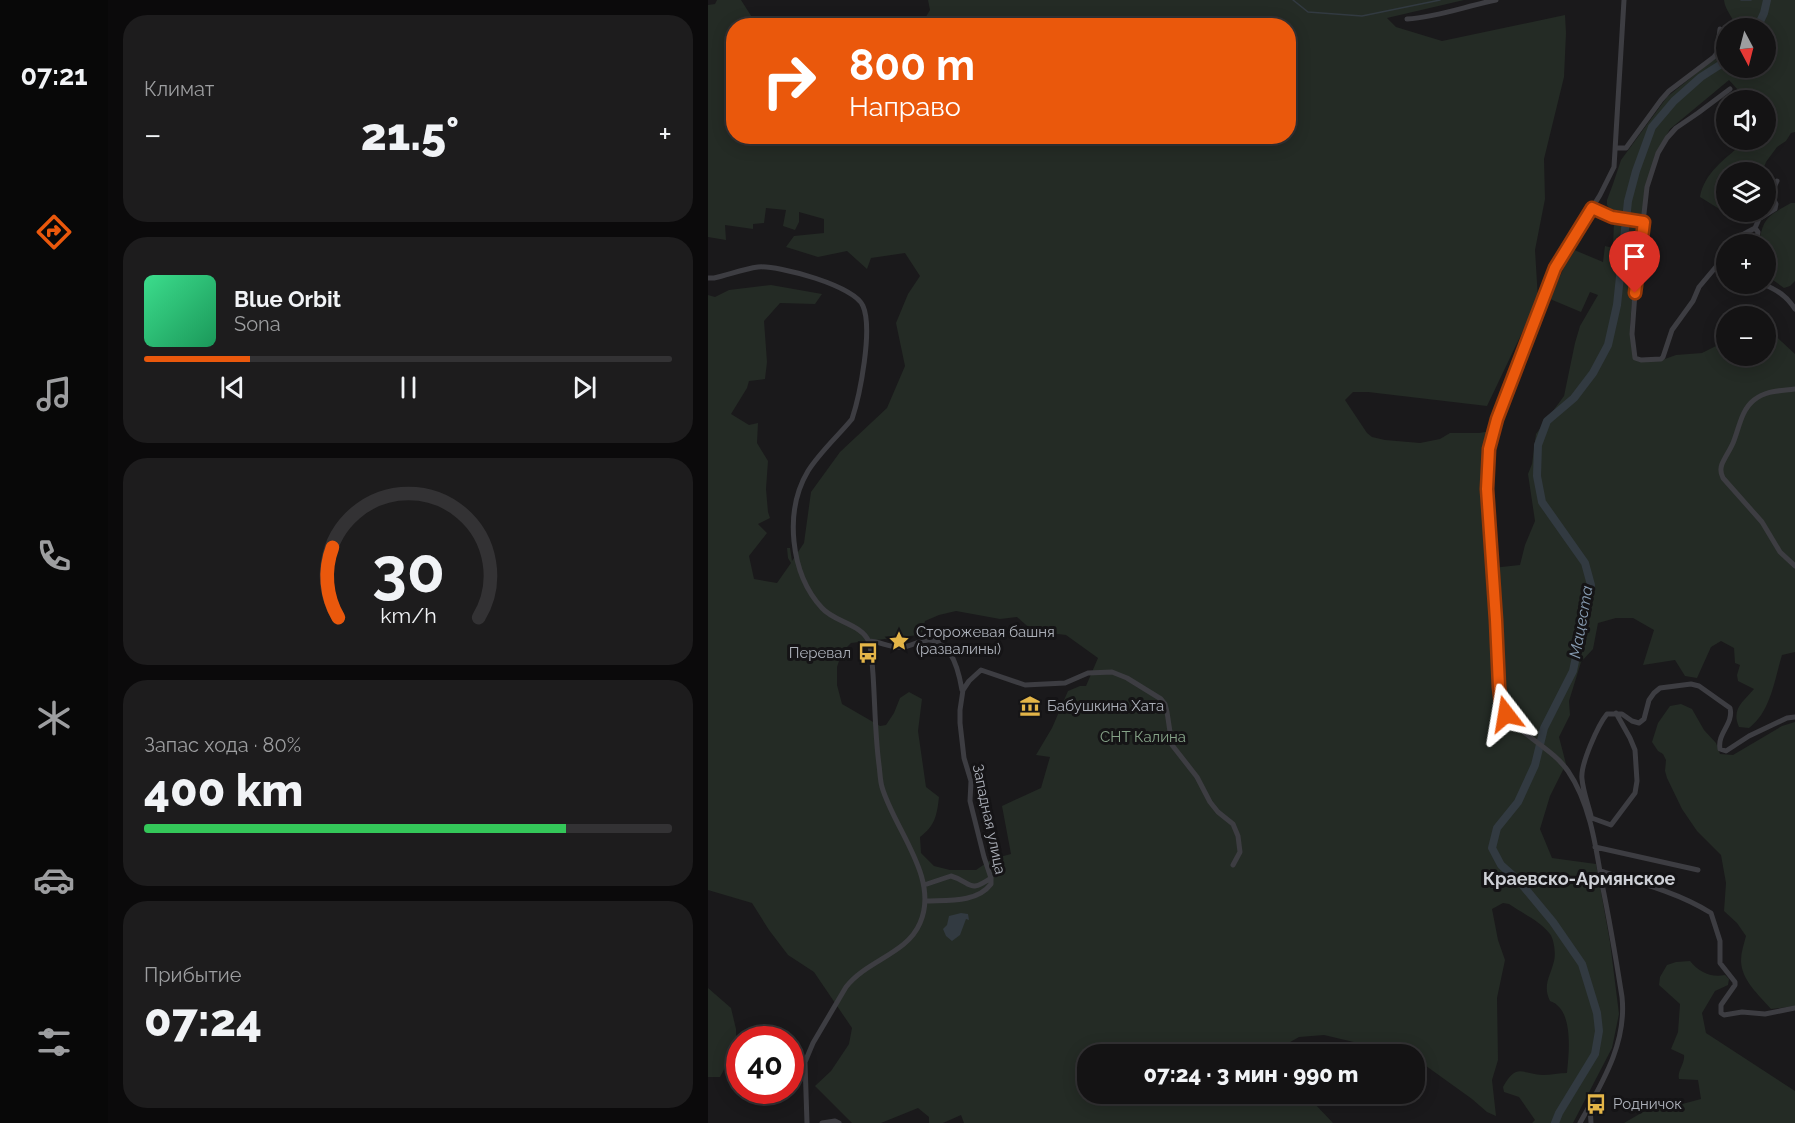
<!DOCTYPE html>
<html lang="ru">
<meta charset="utf-8">
<style>
:root{--surface:#141314;--page:#1d1c1d;--text:#f1f3f6;--muted:#9d9ea0;--line:#333234;--accent:#ea580c}
body{margin:0;font-family:Raleway,sans-serif;background:var(--page);color:var(--text);height:100vh;display:flex;flex-direction:column;font-size:22px;white-space:nowrap}
*{box-sizing:border-box;margin:0}
p{font-size:20px;color:var(--muted)}
.icon{flex:none;width:33px;height:33px;fill:none;stroke:currentColor;stroke-width:2;stroke-linecap:round;stroke-linejoin:round}
.map{position:relative;flex:1;overflow:hidden}
.side{display:flex;flex-direction:column;gap:15px;padding:15px;background:#0b0a0b;width:600px}
.side>*{flex:none}
.hud{position:absolute;left:18px;top:18px;width:570px;height:126px;border-radius:24px;box-shadow:0 3px 15px #0003,0 0 0 2px var(--line);background:#ea580c;color:#fff;overflow:hidden}
.needle{width:39px;rotate:173deg}
.tools{position:absolute;left:1008px;top:18px;display:grid;gap:12px}
.tools a{display:grid;place-items:center;width:60px;height:60px;border-radius:50%;background:var(--surface);box-shadow:0 3px 15px #0003,0 0 0 2px var(--line);font-size:30px}
.speed{position:absolute;left:18px;top:1026px;display:flex;gap:12px;font-size:30px;font-weight:700;text-align:center}
.speed>*{display:grid;place-content:center;width:78px;height:78px;border-radius:50%;background:var(--surface);box-shadow:0 3px 15px #0003,0 0 0 2px var(--line);line-height:1}
.speed .limit{border:9px solid #d22;background:#fff;color:#111}
.pin{position:absolute;display:grid;place-items:center;width:51px;height:51px;color:#fff;margin:-62px -26px;border-radius:50% 50% 50% 0;rotate:-45deg;box-shadow:0 0 6px #0007}
.pin .icon{rotate:45deg}
.me{position:absolute;width:66px;margin:-33px;rotate:346deg;stroke-linejoin:round;filter:drop-shadow(0 0 4px #0008)}
.turn{display:flex;align-items:center;gap:21px;height:126px;padding:0 24px;font-size:27px}
.turn .icon{width:78px;height:78px;stroke-width:2.5}
.turn b{display:block;font-size:42px;line-height:51px}
.big{font-size:45px;font-weight:800;line-height:1.1}
.side .tile{flex:1;display:flex;flex-direction:column;justify-content:center;gap:9px;min-width:0;padding:0 21px;border-radius:24px;background:var(--page)}
.side .dial{align-items:center;gap:0}
.dial svg{height:156px;overflow:visible;fill:none;stroke:var(--line);stroke-width:7;stroke-linecap:round;text-anchor:middle}
.dial text{fill:var(--text);stroke:none}
.song{display:flex;align-items:center;gap:18px}
.cover{width:72px;height:72px;border-radius:9px;background:linear-gradient(135deg,hsl(150 70% 55%),hsl(150 70% 35%))}
.played{height:6px;border-radius:3px;background:linear-gradient(90deg,var(--accent) 20%,var(--line) 20%)}
.keys{display:flex;justify-content:space-around;direction:ltr}
.heat{display:flex;justify-content:space-between;align-items:center;font-size:33px;direction:ltr}
.charge{height:9px;border-radius:4px;background:linear-gradient(90deg,#34c759 80%,var(--line) 0)}
.trip{position:absolute;left:369px;top:1044px;width:348px;height:60px;border-radius:24px;background:var(--surface);box-shadow:0 3px 15px #0003,0 0 0 2px var(--line);font-weight:800;line-height:60px;text-align:center}
main{display:flex;flex:1;min-height:0}
.dock{display:flex;flex-direction:column;width:108px;justify-content:space-around;align-items:center;background:#080808;color:var(--muted)}
.dock .icon{width:42px;height:42px}
.dock .selected{color:var(--accent)}
.dock b{font-size:27px;color:var(--text)}
.map>svg:first-child{display:block}
.green{fill:#242b25;fill-rule:evenodd}
.water{fill:#323a41}
.lines{fill:none;stroke-linecap:round;stroke-linejoin:round}
.stream{stroke:#323a41;stroke-width:1.5}
.river{stroke:#323a41;stroke-width:8}
.minor{stroke:#3d3d42;stroke-width:5}
.route-casing{stroke:#983908;stroke-width:15}
.route{stroke:#ea580c;stroke-width:10}
.labels{text-anchor:middle;dominant-baseline:central;stroke-width:6;stroke-linejoin:round;paint-order:stroke}
.poi-label{font-size:15px;fill:#adb1ba;stroke:#151416;text-anchor:start}
.park-label{font-size:15px;fill:#86a388;stroke:#151416}
.street-label{font-size:15px;fill:#adb1ba;stroke:#151416}
.water-label{font-size:16px;font-style:italic;fill:#879cb2;stroke:#151416}
.quarter-label{font-size:18px;font-weight:bold;fill:#ced0d6;stroke:#151416}
</style>
<main>
<nav class="dock">
<b>07:21</b>
<svg class="icon selected" aria-label="directions" viewBox="0 0 24 24"><path d="M12 3l9 9-9 9-9-9zM9 14v-3h6M13 9l2 2-2 2"/></svg>
<svg class="icon" aria-label="music" viewBox="0 0 24 24"><path d="M9 18V5l10-2v13"/><circle cx="6" cy="18" r="3"/><circle cx="16" cy="16" r="3"/></svg>
<svg class="icon" aria-label="phone" viewBox="0 0 24 24"><path d="M5 4h4l2 5-3 2q2 4 5 5l2-3 5 2v4C11 20 4 13 5 4z"/></svg>
<svg class="icon" aria-label="climate" viewBox="0 0 24 24"><path d="M12 3v18M4 7l16 10M4 17L20 7"/></svg>
<svg class="icon" aria-label="car" viewBox="0 0 24 24"><path d="M5 17H2v-5l4-1 3-4h7l3 4 3 1v5h-3M9 17h6M6 11h13"/><circle cx="7" cy="17" r="2"/><circle cx="17" cy="17" r="2"/></svg>
<svg class="icon" aria-label="filters" viewBox="0 0 24 24"><path d="M4 7h16M4 17h16"/><circle cx="9" cy="7" r="2"/><circle cx="15" cy="17" r="2"/></svg>
</nav>
<section class="side">
<div class="tile"><p>Климат</p>
<div class="heat"><a>−</a><b class="big">21.5°</b><a>+</a></div>
</div>
<div class="tile">
<div class="song"><i class="cover"></i><div><b>Blue Orbit</b><p>Sona</p></div></div>
<div class="played"></div>
<div class="keys"><svg class="icon" aria-label="previous" viewBox="0 0 24 24"><path d="M18 5L8 12l10 7zM5 5v14"/></svg><svg class="icon" aria-label="pause" viewBox="0 0 24 24"><path d="M8 5v14M16 5v14"/></svg><svg class="icon" aria-label="next" viewBox="0 0 24 24"><path d="M6 5l10 7-10 7zM19 5v14"/></svg></div>
</div>
<div class="tile dial"><svg viewBox="0 0 100 80">
<path d="M14 69A42 42 0 1 1 86 69"/>
<path d="M14 69A42 42 0 0 1 11 33" stroke="#ea580c"/>
<text x="50" y="56" font-size="32" font-weight="700">30</text>
<text x="50" y="72" font-size="11">km/h</text>
</svg></div>
<div class="tile"><p>Запас хода · 80%</p><b class="big">400 km</b><div class="charge"></div></div>
<div class="tile"><p>Прибытие</p><b class="big">07:24</b></div>
</section>
<div class="map">
<svg width="1087" height="1123" viewBox="0 0 1087 1123">
<rect width="100%" height="100%" fill="#1a191b"/>
<path class="green" d="M9,0H33L47,22L74,25L26,26V136H580V26L213,25L222,10L220,0H756L679,18L688,27L734,41L857,15L858,33L856,77L836,159L837,199L827,250L830,299L779,406L660,392H645L637,400L659,433L664,437L677,440L712,443L732,439L742,433H771L783,431L778,467L784,568L812,565L817,545L827,521L820,474L824,464L828,434L856,396L867,343L872,326L890,295L882,292L873,312L842,299L864,249L895,262L897,246L905,248L906,221L931,227L922,324L926,357L954,360L968,355L994,353L1018,341V356H1058V327L1087,354V652L1074,655C1066,681 1063,711 1041,728L1031,727C1023,709 1035,702 1046,689L1030,681L1029,675L1032,665L1027,663L1026,648L1013,641L1003,647L989,678L977,676L967,660L935,665L946,630L925,618H908L890,623L885,649L873,662L861,701L862,715L851,737L858,764L842,796L832,829L844,858L888,864L902,942L911,1014L904,1048L865,1123H824L827,1120L811,1097L796,1092L795,1087C809,1062 813,1074 835,1075C843,1075 851,1073 859,1073C861,1052 866,1009 842,1001C834,985 843,975 846,961C848,954 846,939 842,934C831,920 815,914 801,904L795,903L784,909L790,940L797,960L789,998L790,1060L784,1080L788,1116L779,1112L764,1099L707,1058L706,1054L692,1053L616,1035L591,1037L577,1045L575,1054H380V1094H592L605,1102L625,1123H256L253,1115L235,1123H221V1117L210,1108L173,1123H144L107,1086L123,1071L141,1044L144,1028L106,972L80,955L61,930L44,903L0,890V295L7,297L21,290L63,285L114,294L107,304L72,303L56,321L59,362L57,379L41,381L39,388L23,414L41,425L50,423L49,443L60,461L58,489L60,512L62,518L50,524L59,533L41,556L46,579L69,583L83,563L80,558L79,548H82L84,561L96,543L103,492L132,452L179,408L197,366L188,323L200,294L212,276L197,253L163,258L159,269L139,251L110,257L78,247L86,236L116,233V219L91,212V222L87,230L75,226L78,210L58,208L56,223L45,224V229L17,225L18,240L0,237V5L7,4ZM248,611L292,619L309,617L325,631L358,635L390,658L378,686H372L360,691L344,728L328,755L342,757L333,788L294,806L303,854L284,859L268,870H242L226,866L213,853L212,837C227,826 229,815 231,797L218,787L210,731L214,699L201,692L192,698L186,713L178,725L172,726L134,704L129,685V667L134,652L143,643L210,635L214,632L217,621L231,615Z
M1016,0H1087V132L1083,133L1078,141L1069,147L1058,162L1054,172H1018V209L1013,210L992,197C996,173 1017,159 1034,144L1036,140H1058V100H1039L1021,80L962,129L947,155L934,215L903,210L899,205V200L905,184L913,160L959,97L1001,63L1018,53V68H1058V28H1027C1026,17 1017,11 1016,0Z
M1083,203H1087V281L1082,286L1076,288L1058,275V244H1051C1055,217 1060,216 1083,203Z
M973,704L984,709L996,730L1008,743L1012,754L1025,755L1074,726L1087,722V1006L1063,1009C1051,995 1033,980 1033,960C1033,952 1036,944 1038,936L1029,923L1016,911L1018,883L1013,855L989,831L974,809L959,778L957,771L958,760L955,754L950,751L944,742L950,723L962,706Z
M982,961C991,972 1003,978 1017,975L1021,979L1020,985L1007,991L994,1013L998,1033L1087,1091V1123H916L954,1101L963,1107L993,1099L990,1080L971,1079C969,1071 977,1064 976,1055L963,1049L970,1032L972,1004L951,985L952,977L959,965L968,962Z
M0,988L23,1008L28,1029V1047L12,1077H0Z"/>
<path class="water" d="M253,913L260,914L261,920L258,919L252,935L244,941L238,936L235,929L239,925L241,916Z"/>
<g class="lines">
<path class="stream" d="M585,0L600,12L654,16L732,0
M1033,0H1043"/>
<path class="river" d="M1049,28L1056,13L1059,0
M847,1123L851,1113L887,1054L891,1031L889,1013L874,964L845,922L811,881L793,865L784,848L789,828L810,802L827,765L836,728L865,671L883,585L877,563L834,502L829,476L830,445L839,421L866,398L885,373L900,345L909,305L920,201L928,171L944,127L966,101L993,77L1018,61"/>
<path class="minor" d="M699,19C730,17 758,6 788,0
M908,148H918L953,100L961,91L1006,57L1009,53L1012,29
M884,208L904,217L936,222
M1047,228L1050,232L1048,244
M1026,244L1034,235L1047,228L1051,219L1067,209L1068,204L1063,194L1069,181
M1018,255L991,287L985,301L964,330L955,357L953,359L933,360L927,358L924,334L927,293L939,187L950,153L959,138L968,128L990,113L1022,89
M0,278H6C20,275 35,269 50,267C71,265 147,286 155,306C165,329 152,395 144,419C130,436 112,452 100,471C76,511 82,573 114,608C126,622 154,624 161,642C164,652 164,664 165,674C167,704 167,734 171,765C172,772 172,780 174,787C186,829 232,878 212,923C199,954 159,960 138,987L105,1043L97,1062L99,1123
M1055,284C1069,290 1079,296 1087,309
M1087,389C1072,391 1059,390 1046,400C1033,410 1031,429 1025,443C1022,450 1017,457 1014,464C1012,469 1013,474 1015,478L1054,522L1072,552L1087,566
M160,641C172,641 181,648 193,647C202,647 210,641 220,640C243,639 251,672 254,690
M883,816C880,804 875,791 874,779C872,765 890,725 899,714H914L924,721L931,723L936,719L941,700L946,693L952,688L983,684L991,686L1022,708C1026,724 1009,733 1012,749L1018,751L1041,736L1079,718L1087,717
M881,817L903,825L927,793L929,781L927,750L922,738L908,713
M887,847L990,870
M892,871C929,882 970,892 1003,913L1012,941V963L1027,982V985L1013,1005V1013L1016,1015L1034,1012L1057,1014L1087,1008
M216,885L243,876C264,882 260,894 283,878
M218,901C239,900 269,903 283,884V878L276,857L262,801L263,781L256,758L252,723V710L255,690L261,681L273,670L317,685L357,683L380,673L404,672L419,678L453,699L457,704L459,712L464,745L489,777L502,802L510,812L525,824L530,836L532,852L525,865
M82,1057L97,1062
M882,1107L883,1123
M114,1123L127,1121L131,1123
M872,1123C894,1083 919,1043 914,997C908,959 902,922 894,884C888,847 882,803 860,771C842,745 806,734 793,704L779,489L781,449L789,419L847,268L892,195L906,167L916,0"/>
</g>
<g class="lines">
<g class="route-casing">
<path id="route" d="M798,714L793,704L791,687L788,620L779,489L781,449L789,419L847,268L884,208L904,217L936,222L927,293"/>
</g>
<use href="#route" class="route"/>
</g>
<defs>
<g id="sight-bare" transform="scale(1.62)"><path d="M0-6L1.8-2.2L6-1.7L2.9 1.2L3.7 5.4L0 3.3L-3.7 5.4L-2.9 1.2L-6-1.7L-1.8-2.2Z" fill="#e4b548" stroke="#151416" stroke-width="2.5" paint-order="stroke"/></g>
<g id="bus-bare" transform="scale(1.62)"><path d="M-5-6H5V4H4V6H2V4H-2V6H-4V4H-5ZM-3.5-4V0h7V-4ZM-3.5 1.2v1.5H-2V1.2ZM2 1.2v1.5H3.5V1.2Z" fill="#e4b548" stroke="#151416" stroke-width="2.5" paint-order="stroke"/></g>
<g id="museum-bare" transform="scale(1.62)"><path d="M0-6L6-3V-2H-6V-3ZM-5-1h2V3h-2ZM-1-1h2V3h-2ZM3-1h2V3H3ZM-6 4H6V6H-6Z" fill="#e4b548" stroke="#151416" stroke-width="2.5" paint-order="stroke"/></g>
</defs>
<g fill-rule="evenodd">
<use href="#sight-bare" x="191" y="641"/>
<use href="#bus-bare" x="160" y="653"/>
<use href="#museum-bare" x="322" y="706"/>
<use href="#bus-bare" x="888" y="1104"/>
</g>
<g class="labels">
<g class="poi-label">
<text x="208" y="632">Сторожевая башня<tspan x="208" dy="17">(развалины)</tspan></text>
<text x="143" y="653" text-anchor="end">Перевал</text>
<text x="339" y="706">Бабушкина Хата</text>
<text x="905" y="1104">Родничок</text>
</g>
<g class="park-label">
<text x="435" y="737">СНТ Калина</text>
</g>
<g class="street-label">
<text transform="translate(281 819) rotate(78)">Западная улица</text>
</g>
<g class="water-label">
<text transform="translate(873 622) rotate(-80)">Мацеста</text>
</g>
<g class="quarter-label">
<text x="871" y="878">Краевско-Армянское</text>
</g>
</g>
</svg>
<div class="tools">
<a><svg class="needle" viewBox="-14 -14 28 28"><path d="M0-13l5 13h-10z" fill="#e53935"/><path d="M0 13l5-13h-10z" fill="#9d9ea0"/></svg></a>
<a><svg class="icon" aria-label="sound" viewBox="0 0 24 24"><path d="M4 9h4l5-4v14l-5-4H4zM17 9q2 3 0 6"/></svg></a>
<a><svg class="icon" aria-label="layers" viewBox="0 0 24 24"><path d="M12 4l9 5-9 5-9-5zM3 14l9 5 9-5"/></svg></a>
<a>+</a>
<a>−</a>
</div>
<div class="speed"><div class="limit">40</div></div>
<div class="pin" style="left:927px;top:293px;background:#d93025"><svg class="icon" aria-label="arrive" viewBox="0 0 24 24"><path d="M6 21V4h12l-3 4 3 4H6"/></svg></div>
<svg class="me" style="left:798px;top:714px" viewBox="-20 -20 40 40"><path d="M0-17L14 15 0 8-14 15z" fill="#ea580c" stroke="#fff" stroke-width="4"/></svg>
<div class="trip">07:24 · 3 мин · 990 m</div>
<div class="hud">
<div class="turn"><svg class="icon" aria-label="right" viewBox="0 0 24 24"><path d="M7 20v-9h11M14 6l5 5-5 5"/></svg><div><b>800 m</b>Направо</div></div>
</div>
</div>
</main>
